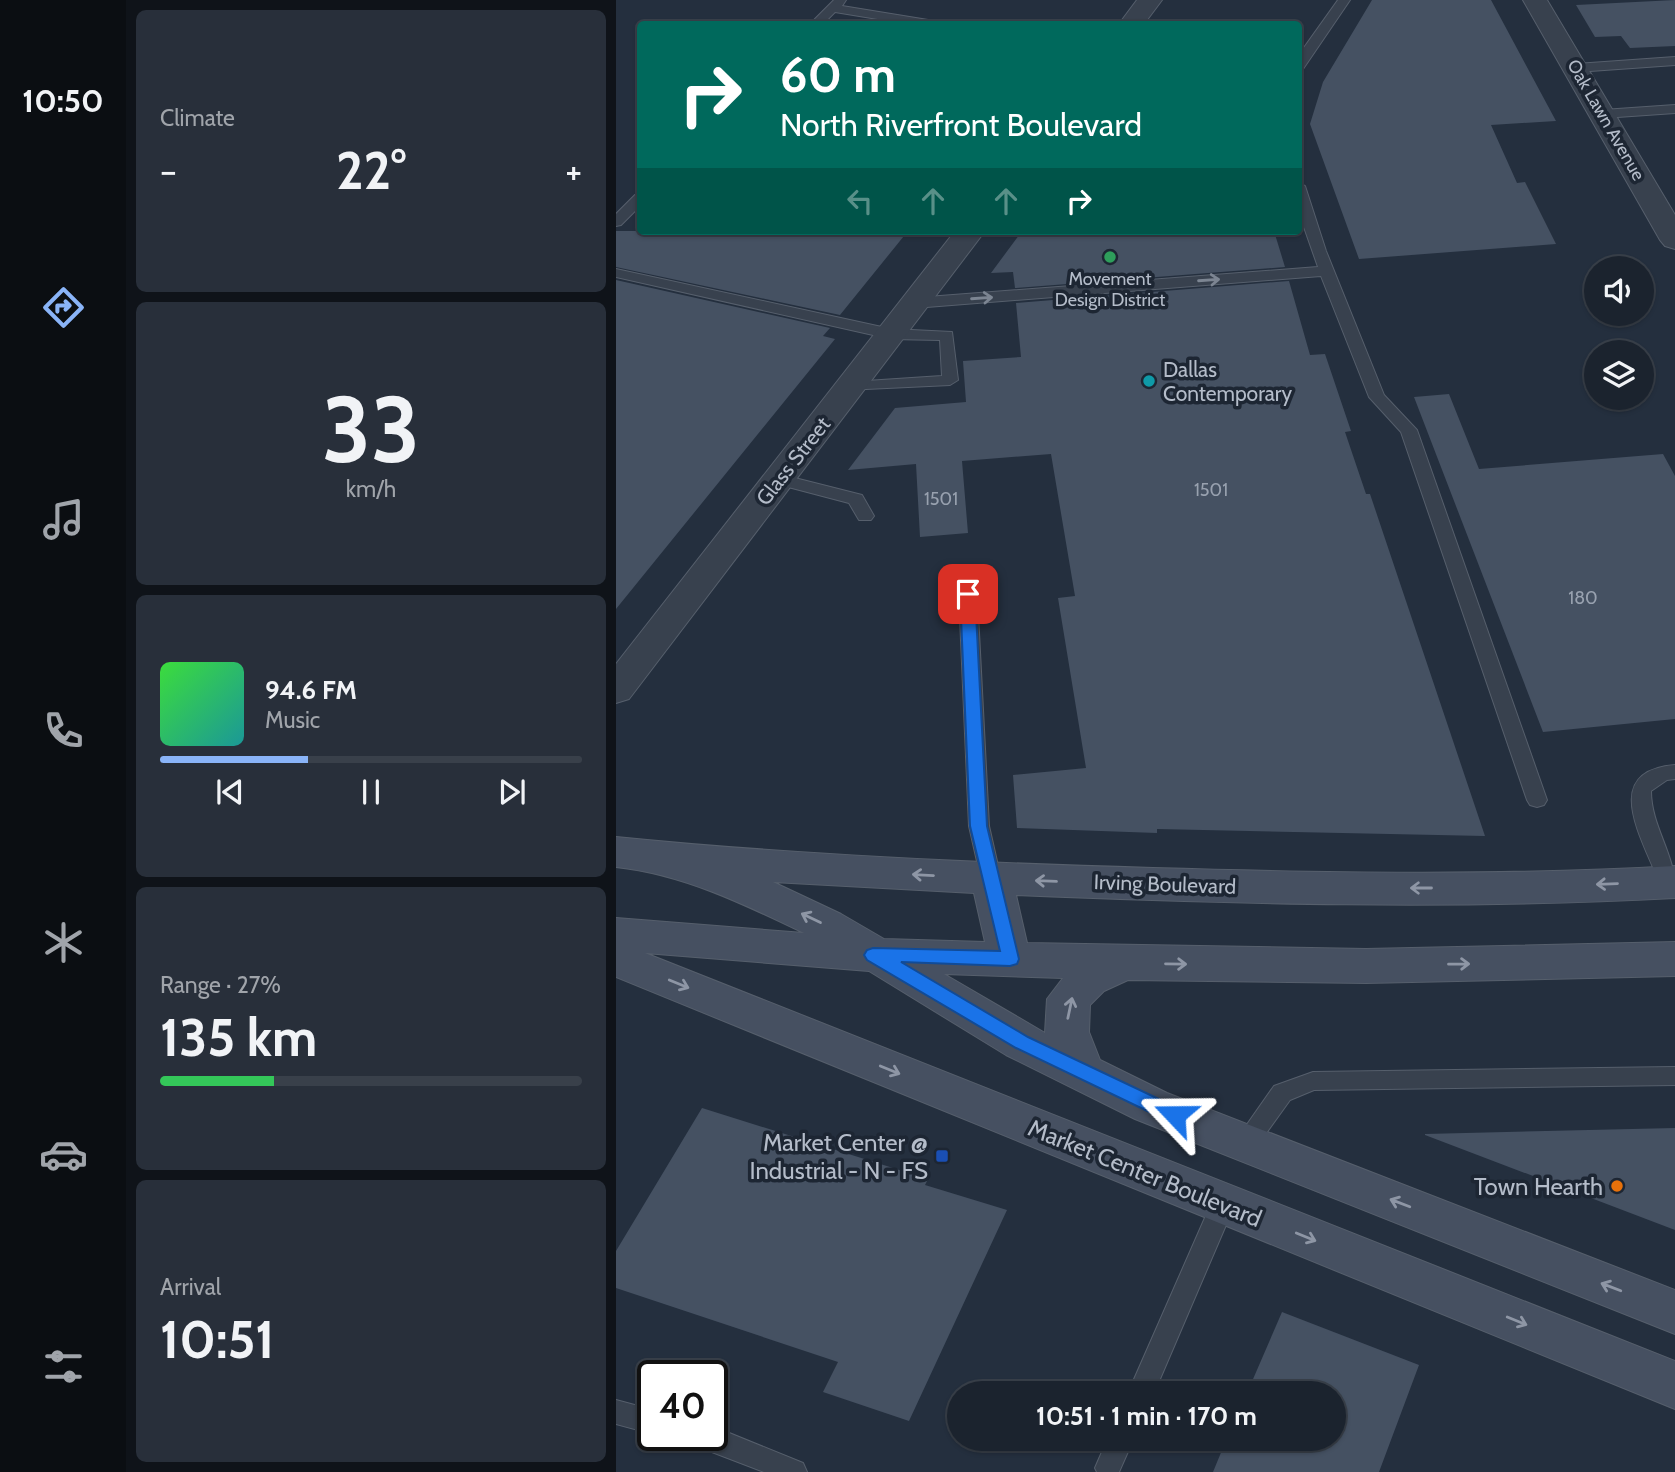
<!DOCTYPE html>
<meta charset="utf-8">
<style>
:root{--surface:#1b232e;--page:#282f3a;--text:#f1f3f6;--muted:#a0a4aa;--line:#39404a;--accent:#8ab4f8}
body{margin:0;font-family:Cabin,sans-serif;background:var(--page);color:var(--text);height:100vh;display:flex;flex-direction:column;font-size:26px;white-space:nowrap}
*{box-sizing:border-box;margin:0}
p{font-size:23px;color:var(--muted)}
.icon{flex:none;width:38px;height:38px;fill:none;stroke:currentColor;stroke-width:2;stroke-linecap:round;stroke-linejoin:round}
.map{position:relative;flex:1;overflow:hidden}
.details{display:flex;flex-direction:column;gap:10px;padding:10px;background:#0f1319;width:490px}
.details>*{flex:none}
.guide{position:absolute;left:21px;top:21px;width:665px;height:214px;border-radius:7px;box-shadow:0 2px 5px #0004,0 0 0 2px var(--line);background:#00695c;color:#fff;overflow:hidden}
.fabs{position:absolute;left:968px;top:256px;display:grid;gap:14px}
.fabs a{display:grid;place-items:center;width:70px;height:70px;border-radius:50%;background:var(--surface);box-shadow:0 2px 5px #0004,0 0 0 2px var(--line);font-size:35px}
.speed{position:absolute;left:21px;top:1360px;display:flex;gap:14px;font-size:35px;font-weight:700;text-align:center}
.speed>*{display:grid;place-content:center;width:91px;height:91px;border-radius:50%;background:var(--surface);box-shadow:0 2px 5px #0004,0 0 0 2px var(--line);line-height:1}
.speed .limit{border:4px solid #111;border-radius:10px;background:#fff;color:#111}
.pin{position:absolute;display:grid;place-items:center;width:60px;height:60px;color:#fff;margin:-30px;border-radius:14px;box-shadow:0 4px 10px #0006}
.me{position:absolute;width:77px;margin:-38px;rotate:293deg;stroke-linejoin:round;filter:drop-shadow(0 0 5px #0008)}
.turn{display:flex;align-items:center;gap:24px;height:147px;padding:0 28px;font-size:32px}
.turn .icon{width:91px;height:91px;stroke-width:2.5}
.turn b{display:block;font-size:49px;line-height:60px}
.lanes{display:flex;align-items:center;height:66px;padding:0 28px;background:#0003;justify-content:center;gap:35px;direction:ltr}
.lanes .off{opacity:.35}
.big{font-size:52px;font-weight:800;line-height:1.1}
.details .widget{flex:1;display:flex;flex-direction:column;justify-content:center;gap:10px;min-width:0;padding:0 24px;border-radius:10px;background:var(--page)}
.details .dial{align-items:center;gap:0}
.dial b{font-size:91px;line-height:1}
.song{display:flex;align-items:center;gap:21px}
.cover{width:84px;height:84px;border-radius:10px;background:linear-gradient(135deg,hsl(120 70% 55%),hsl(180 70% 35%))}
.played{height:7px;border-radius:4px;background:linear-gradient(90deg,var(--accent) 35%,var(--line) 35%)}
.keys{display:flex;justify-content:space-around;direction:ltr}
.heat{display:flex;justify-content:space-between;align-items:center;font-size:38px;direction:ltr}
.charge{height:10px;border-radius:5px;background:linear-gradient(90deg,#34c759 27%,var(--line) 0)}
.trip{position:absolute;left:331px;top:1381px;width:399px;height:70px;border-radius:35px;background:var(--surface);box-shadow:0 2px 5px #0004,0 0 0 2px var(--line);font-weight:800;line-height:70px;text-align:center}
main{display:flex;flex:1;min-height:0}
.dock{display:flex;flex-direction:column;width:126px;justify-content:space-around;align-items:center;background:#0b0e12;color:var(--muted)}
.dock .icon{width:49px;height:49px}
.dock .on{color:var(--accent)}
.dock b{font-size:32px;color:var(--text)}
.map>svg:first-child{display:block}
.building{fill:#455162}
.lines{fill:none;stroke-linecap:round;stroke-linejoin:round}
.lane-casing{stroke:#565f6c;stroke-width:2}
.street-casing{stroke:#565f6c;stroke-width:2}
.secondary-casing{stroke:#565f6c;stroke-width:2}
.lane{fill:#38414e;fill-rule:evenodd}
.street{fill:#38414e;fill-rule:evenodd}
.secondary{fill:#465061;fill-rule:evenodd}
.oneway{stroke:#7c8592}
.oneway2{stroke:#8e96a5}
.route{fill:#1a73e8;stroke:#114b97;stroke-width:2}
.leisure-dot{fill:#2e9e5b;stroke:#1d2633;stroke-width:2.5}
.culture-dot{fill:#0f9aa8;stroke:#1d2633;stroke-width:2.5}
.transit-dot{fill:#1a4fb4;stroke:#1d2633;stroke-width:2.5}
.food-dot{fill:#e8710a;stroke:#1d2633;stroke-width:2.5}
.labels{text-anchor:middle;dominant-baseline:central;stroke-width:7;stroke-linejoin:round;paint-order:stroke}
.far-street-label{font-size:18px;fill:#b4bcc9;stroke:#1d2633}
.far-poi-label{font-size:18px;fill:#b4bcc9;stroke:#1d2633}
.number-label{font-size:18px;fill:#98a1af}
.poi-label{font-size:21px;fill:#b4bcc9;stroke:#1d2633;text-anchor:start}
.street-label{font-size:21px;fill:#b4bcc9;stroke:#1d2633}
.near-poi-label{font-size:24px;fill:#b4bcc9;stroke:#1d2633;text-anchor:end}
.near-street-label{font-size:24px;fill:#b4bcc9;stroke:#1d2633}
</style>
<main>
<nav class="dock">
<b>10:50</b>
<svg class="icon on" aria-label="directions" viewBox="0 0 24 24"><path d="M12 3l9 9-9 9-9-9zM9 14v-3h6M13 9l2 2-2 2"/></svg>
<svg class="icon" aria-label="music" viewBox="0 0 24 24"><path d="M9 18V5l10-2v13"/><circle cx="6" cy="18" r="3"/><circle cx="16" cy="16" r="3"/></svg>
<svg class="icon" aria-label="phone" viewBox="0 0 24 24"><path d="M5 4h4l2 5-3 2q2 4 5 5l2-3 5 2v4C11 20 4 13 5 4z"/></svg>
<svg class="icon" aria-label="climate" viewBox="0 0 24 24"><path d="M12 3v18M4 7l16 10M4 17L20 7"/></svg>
<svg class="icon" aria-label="car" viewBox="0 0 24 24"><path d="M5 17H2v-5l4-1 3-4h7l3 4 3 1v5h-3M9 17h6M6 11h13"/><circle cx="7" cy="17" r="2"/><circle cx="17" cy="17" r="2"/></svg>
<svg class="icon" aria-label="filters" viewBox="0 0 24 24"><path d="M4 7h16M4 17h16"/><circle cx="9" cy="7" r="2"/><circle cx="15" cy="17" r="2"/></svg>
</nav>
<section class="details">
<div class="widget"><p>Climate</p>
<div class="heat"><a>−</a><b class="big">22°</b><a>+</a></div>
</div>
<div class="widget dial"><b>33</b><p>km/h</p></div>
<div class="widget">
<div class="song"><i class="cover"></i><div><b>94.6 FM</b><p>Music</p></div></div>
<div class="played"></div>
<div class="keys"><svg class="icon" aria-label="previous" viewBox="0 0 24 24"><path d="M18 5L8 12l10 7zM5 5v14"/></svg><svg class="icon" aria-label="pause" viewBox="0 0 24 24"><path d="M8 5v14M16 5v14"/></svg><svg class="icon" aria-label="next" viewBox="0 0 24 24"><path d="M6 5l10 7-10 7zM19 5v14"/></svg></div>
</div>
<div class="widget"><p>Range · 27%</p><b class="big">135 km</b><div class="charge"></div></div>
<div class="widget"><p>Arrival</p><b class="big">10:51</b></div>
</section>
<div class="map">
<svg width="1059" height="1472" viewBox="0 0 1059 1472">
<rect width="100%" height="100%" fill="#242f3e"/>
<path class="building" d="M756,0H875L940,121L875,125L901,183L909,182L940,244L743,259L694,124L707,82Z
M1059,0V46L1014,48L1005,36L979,37L960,5Z
M0,231H190L209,235L213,231H292L224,315L0,267Z
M406,231H658L669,267L399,288L397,272L375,273Z
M0,280L214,328L207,336L219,339L0,609Z
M673,281L694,355L709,354L735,431L729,432L750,494H754L869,836L541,829V833L401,828L397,775L470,768L442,598L459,596L435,454L346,461L352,533L304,537L300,464L232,470L279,408L350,402L347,361L405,357L400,303Z
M833,394L863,469L1047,454L1059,476V719L927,732L798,397Z
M86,1108L312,1179L309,1185L391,1210L293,1421L207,1392L222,1362L0,1288V1251Z
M1059,1128V1230L809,1135V1134Z
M666,1312L803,1365L763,1472H597L611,1438H718V1393H631Z"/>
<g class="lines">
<g class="lane-casing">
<path id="lane" d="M218,0H230L226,6L312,20L318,24H292L219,12L207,24H194Z
M722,0H734L687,69L682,70V56Z
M1059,57V65L960,72L953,68L960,64Z
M1059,105V113L987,118L980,114L987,110Z
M682,182L689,186L710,251L768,395L801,430L931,800L928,805L921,807L914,805L911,800L785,432L753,397L705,276L298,308L290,303L298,298L702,267L682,210Z
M24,194V206L5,225L0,226V214L19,195Z
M0,269L275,329L336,332L342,380L334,385L229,390L227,387L229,384L235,382L326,376L324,340L275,339L0,277Z
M163,474L246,495L258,516L255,520H243L233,503L157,483L155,479Z
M352,588L361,594L373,826L385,879L382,885L375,887L368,885L365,879L353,826L343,594Z
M1059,765V779L1051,780L1035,791C1035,826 1059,854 1059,888H1046L1043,882C1027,839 983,771 1059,765Z
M1059,1067V1085L698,1090L674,1100L638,1150L630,1153L622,1150L618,1143L658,1086L697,1072Z
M607,1194L615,1197L619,1204L538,1393H512L595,1204L599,1197Z
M0,1400L37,1410V1434L0,1424Z
M96,1426L187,1463L191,1472H148L75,1444L71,1435H96Z
M492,1438H518L503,1472H481L479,1468Z"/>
</g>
<g class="street-casing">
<path id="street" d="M521,0H546L528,24H503Z
M907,0H931L1059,215V249L1049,246L1044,240Z
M339,231H369L13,699L0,703V664Z"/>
</g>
<g class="secondary-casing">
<path id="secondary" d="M0,837C179,855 358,863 537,868C711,873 885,876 1059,866V898C839,910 619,904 400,895L411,943L750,949L1059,942V976L750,983L512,980L488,991L474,1005L473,1032L484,1060L551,1093L1059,1290V1334L519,1119L390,1055L253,971L29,953L1059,1361V1409L0,977V918L188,933C128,904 66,874 0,867ZM157,882L358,893L369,942L268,939L225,914ZM328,974L447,978L431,999L429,1033Z"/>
</g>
<use href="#lane" class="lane"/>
<use href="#street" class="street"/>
<use href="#secondary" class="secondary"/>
</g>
<defs><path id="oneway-shaft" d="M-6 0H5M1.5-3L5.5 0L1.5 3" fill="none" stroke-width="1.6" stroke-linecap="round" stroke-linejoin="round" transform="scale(1.75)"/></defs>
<g class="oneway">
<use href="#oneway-shaft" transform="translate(593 280) rotate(-4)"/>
<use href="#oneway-shaft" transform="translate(366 298) rotate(-4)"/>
</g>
<g class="oneway2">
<use href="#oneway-shaft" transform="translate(307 875) rotate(-177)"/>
<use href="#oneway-shaft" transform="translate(430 881) rotate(-178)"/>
<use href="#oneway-shaft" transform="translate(991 884) rotate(178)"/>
<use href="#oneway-shaft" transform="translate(805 888) rotate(-180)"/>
<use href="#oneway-shaft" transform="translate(195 918) rotate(-154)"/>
<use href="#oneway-shaft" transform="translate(560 964) rotate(1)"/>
<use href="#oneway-shaft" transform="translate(843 964) rotate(-1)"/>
<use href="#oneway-shaft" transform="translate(63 984) rotate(22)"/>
<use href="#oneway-shaft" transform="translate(454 1008) rotate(-78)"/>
<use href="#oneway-shaft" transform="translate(274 1070) rotate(22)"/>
<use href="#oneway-shaft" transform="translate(784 1203) rotate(-159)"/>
<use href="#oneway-shaft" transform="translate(690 1237) rotate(22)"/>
<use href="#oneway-shaft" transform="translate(995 1287) rotate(-159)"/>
<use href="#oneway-shaft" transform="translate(901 1321) rotate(22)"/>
</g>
<path class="route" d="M352,589L359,594L371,826L403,959L401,964L394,966L285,962L412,1037L566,1110L568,1115L566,1121L559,1123L552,1121L400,1048L251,960L248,955L251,950L257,948L384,951L354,826L344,594Z"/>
<circle class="leisure-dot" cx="494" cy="257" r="7"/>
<circle class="culture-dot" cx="533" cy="381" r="7"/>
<rect class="transit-dot" x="319" y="1149" width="14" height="14" rx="3.5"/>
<circle class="food-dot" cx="1001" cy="1186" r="7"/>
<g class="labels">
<g class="far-street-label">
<text transform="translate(990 120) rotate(60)">Oak Lawn Avenue</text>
</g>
<g class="far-poi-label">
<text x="494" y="279">Movement<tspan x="494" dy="21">Design District</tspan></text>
</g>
<g class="number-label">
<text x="595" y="490">1501</text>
<text x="325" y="499">1501</text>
<text x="967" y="598">180</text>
</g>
<g class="poi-label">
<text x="547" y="369">Dallas<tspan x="547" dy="24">Contemporary</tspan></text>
</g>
<g class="street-label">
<text transform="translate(177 461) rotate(-52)">Glass Street</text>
<text transform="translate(549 884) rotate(2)">Irving Boulevard</text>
</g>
<g class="near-poi-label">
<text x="312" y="1142">Market Center @<tspan x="312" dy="28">Industrial - N - FS</tspan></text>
<text x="987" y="1186">Town Hearth</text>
</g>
<g class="near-street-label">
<text transform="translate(529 1173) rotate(22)">Market Center Boulevard</text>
</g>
</g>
</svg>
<div class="fabs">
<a><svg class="icon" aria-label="sound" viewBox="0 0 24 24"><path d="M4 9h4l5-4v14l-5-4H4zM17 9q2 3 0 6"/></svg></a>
<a><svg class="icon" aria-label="layers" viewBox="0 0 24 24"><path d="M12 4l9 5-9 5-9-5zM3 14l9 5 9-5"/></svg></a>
</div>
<div class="speed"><div class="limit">40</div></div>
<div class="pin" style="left:352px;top:594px;background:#d93025"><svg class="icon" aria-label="arrive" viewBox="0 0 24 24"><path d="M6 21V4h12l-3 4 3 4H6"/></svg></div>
<svg class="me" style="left:559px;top:1115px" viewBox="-20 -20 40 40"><path d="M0-17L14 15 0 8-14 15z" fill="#1a73e8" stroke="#fff" stroke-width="4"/></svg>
<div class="trip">10:51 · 1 min · 170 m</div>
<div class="guide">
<div class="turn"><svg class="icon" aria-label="right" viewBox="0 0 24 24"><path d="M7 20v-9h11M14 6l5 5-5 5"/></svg><div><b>60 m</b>North Riverfront Boulevard</div></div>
<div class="lanes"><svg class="icon off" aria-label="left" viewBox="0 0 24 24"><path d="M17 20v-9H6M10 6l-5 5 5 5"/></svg><svg class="icon off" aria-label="ahead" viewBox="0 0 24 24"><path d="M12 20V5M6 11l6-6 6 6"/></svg><svg class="icon off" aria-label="ahead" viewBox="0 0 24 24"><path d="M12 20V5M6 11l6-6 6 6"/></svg><svg class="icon" aria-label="right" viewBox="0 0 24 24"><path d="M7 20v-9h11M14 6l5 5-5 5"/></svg></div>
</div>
</div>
</main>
